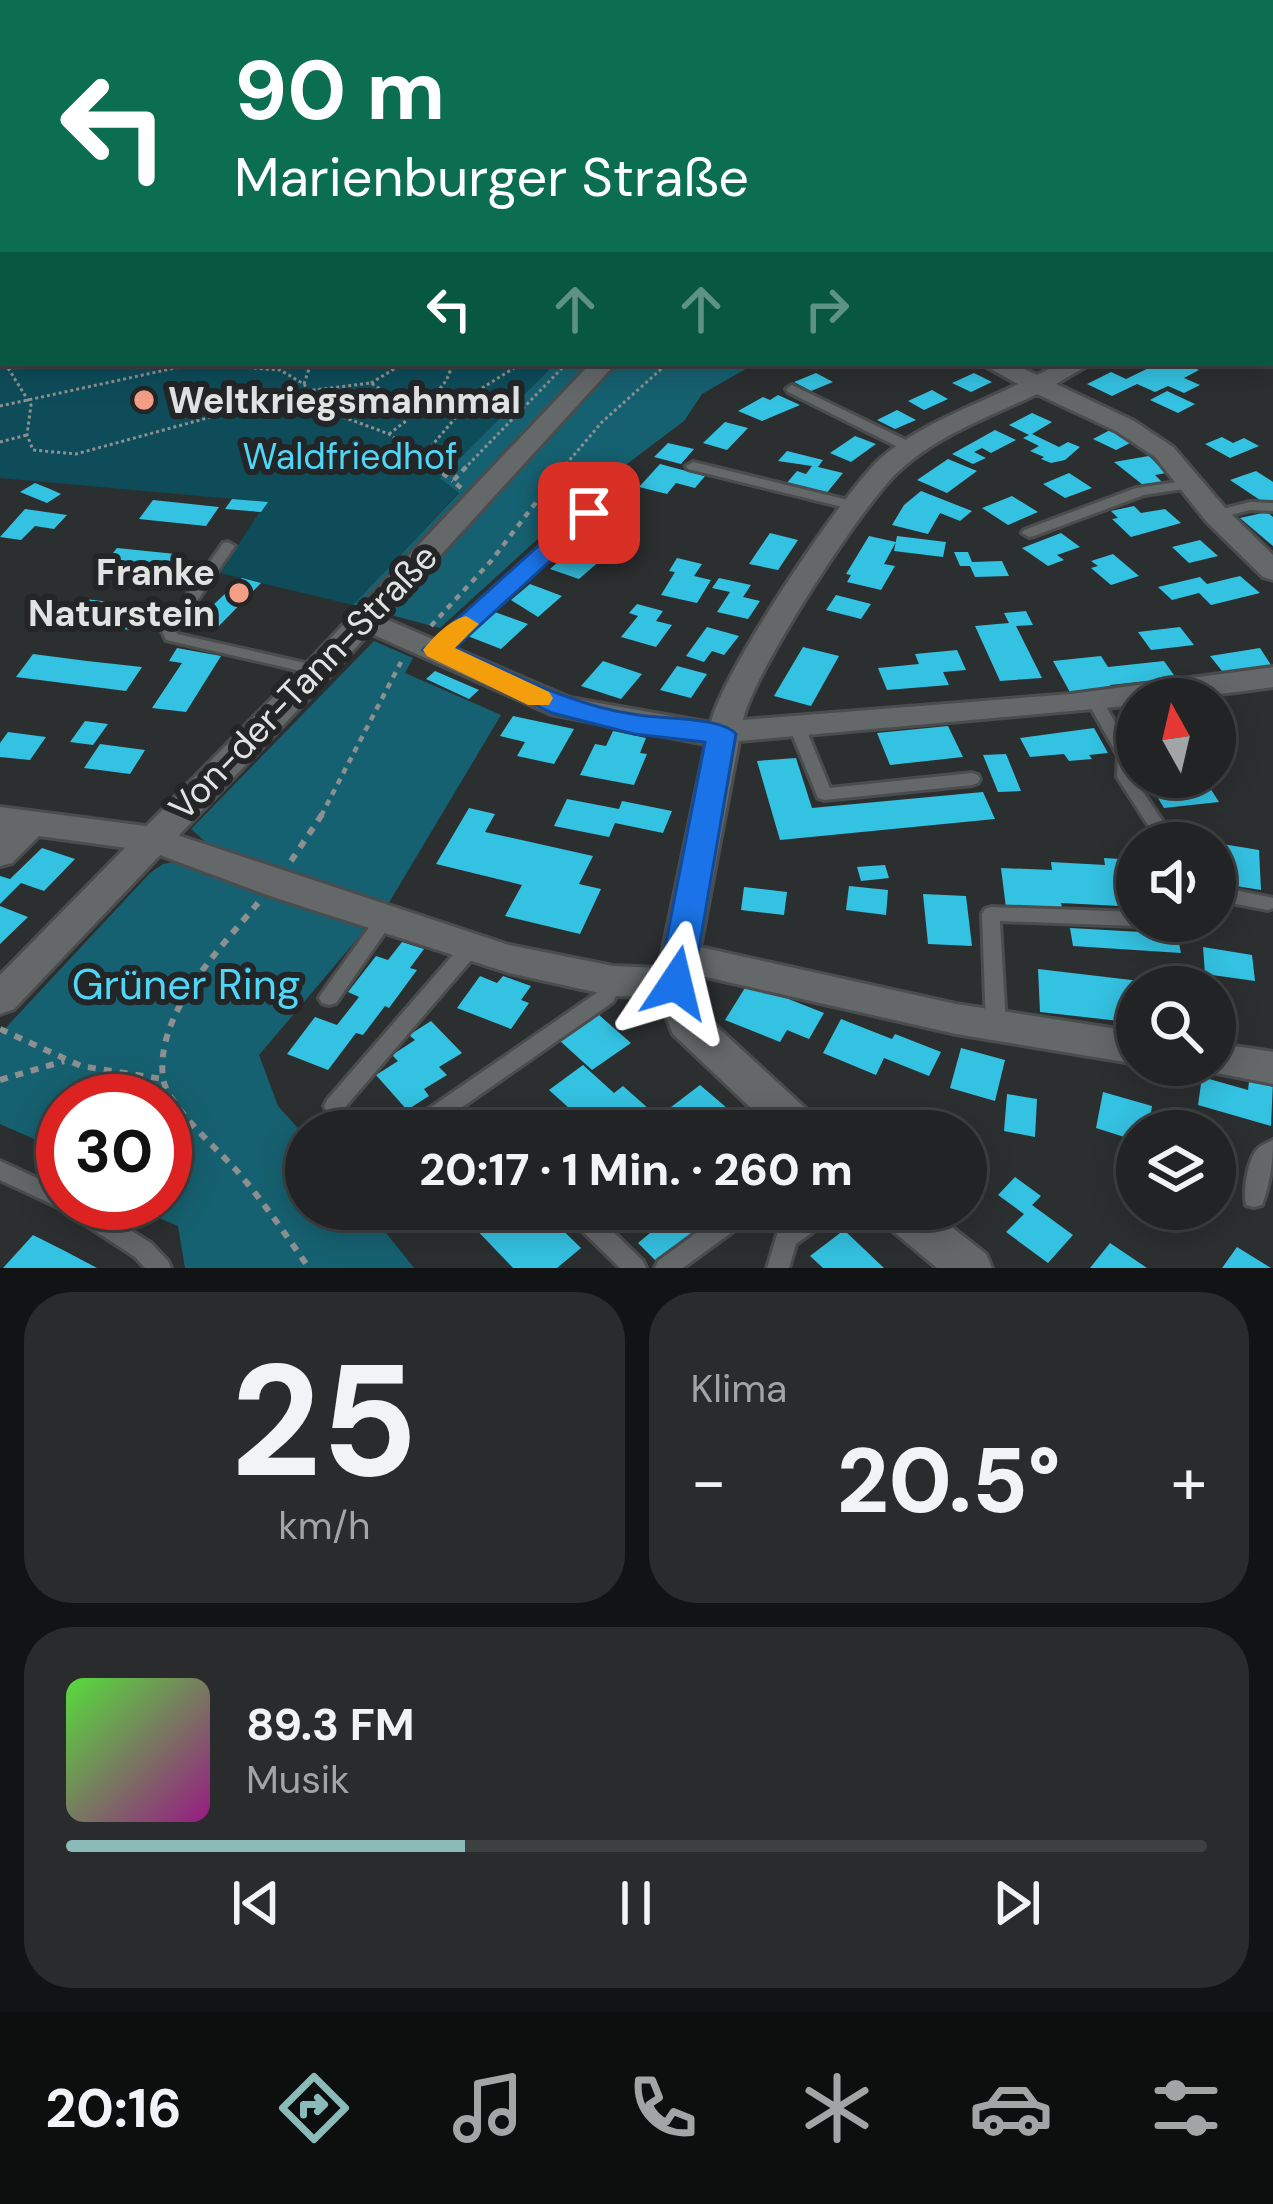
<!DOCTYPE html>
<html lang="de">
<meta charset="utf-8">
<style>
:root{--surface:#212324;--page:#292b2c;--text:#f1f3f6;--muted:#a2a4a6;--line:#3e4041;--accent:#8bbbb9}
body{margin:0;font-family:"DM Sans",sans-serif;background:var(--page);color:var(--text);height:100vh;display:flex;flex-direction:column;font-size:45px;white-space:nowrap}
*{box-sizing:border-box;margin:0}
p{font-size:39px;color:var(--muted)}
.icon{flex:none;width:66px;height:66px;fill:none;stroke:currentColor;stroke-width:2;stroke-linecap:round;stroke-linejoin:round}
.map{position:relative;height:1268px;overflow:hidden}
.sheet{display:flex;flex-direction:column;gap:24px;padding:24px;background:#121314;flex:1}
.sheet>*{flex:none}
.top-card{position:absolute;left:0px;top:0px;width:1275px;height:366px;box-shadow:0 6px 30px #0003,0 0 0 3px var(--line);background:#0b6e4f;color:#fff;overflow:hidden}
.needle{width:78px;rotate:352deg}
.tools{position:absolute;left:1116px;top:678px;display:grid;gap:24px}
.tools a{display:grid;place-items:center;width:120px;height:120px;border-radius:50%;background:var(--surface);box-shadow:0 6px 30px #0003,0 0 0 3px var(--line);font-size:60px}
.speed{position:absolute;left:36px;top:1074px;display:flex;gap:24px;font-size:60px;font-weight:700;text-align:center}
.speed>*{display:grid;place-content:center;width:156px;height:156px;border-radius:50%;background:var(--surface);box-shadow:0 6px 30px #0003,0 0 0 3px var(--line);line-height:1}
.speed .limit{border:18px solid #d22;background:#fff;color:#111}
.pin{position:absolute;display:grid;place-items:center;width:102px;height:102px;color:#fff;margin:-51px;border-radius:24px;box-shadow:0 6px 18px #0006}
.me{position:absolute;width:132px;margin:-66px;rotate:10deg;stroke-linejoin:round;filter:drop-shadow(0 0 9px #0008)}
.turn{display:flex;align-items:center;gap:42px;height:252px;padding:0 36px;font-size:54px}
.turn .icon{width:156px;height:156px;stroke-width:2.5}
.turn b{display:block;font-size:84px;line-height:102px}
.lanes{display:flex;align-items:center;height:114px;padding:0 36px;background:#0003;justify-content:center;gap:60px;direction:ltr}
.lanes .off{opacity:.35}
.big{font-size:90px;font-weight:800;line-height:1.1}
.sheet .card{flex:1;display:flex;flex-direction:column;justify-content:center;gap:18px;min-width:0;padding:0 42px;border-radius:48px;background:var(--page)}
.sheet .dial{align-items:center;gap:0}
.dial b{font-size:156px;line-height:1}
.song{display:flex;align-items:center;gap:36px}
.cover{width:144px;height:144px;border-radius:18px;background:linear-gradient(135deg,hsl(110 70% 55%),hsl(310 70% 35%))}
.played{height:12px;border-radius:6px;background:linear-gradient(90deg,var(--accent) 35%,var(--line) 35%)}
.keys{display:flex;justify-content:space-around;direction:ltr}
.heat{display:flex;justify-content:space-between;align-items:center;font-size:66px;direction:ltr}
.sheet .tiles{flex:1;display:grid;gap:24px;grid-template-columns:1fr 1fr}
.card:last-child{grid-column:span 2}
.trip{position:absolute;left:285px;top:1110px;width:702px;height:120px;border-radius:60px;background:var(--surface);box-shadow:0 6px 30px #0003,0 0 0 3px var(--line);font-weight:800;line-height:120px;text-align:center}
.tabs{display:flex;height:192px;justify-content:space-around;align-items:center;background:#0d0e0e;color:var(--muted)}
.tabs .icon{width:84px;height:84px}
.tabs .current{color:var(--accent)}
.tabs b{font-size:54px;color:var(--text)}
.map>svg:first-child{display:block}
.green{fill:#0e4c5a}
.forest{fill:#166171}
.building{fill:#34c2e2}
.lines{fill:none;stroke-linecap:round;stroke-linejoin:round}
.service-casing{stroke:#4a4c4d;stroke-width:6}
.minor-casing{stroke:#4a4c4d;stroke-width:6}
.tertiary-casing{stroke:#4a4c4d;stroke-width:6}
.path-far2{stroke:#8d9090;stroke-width:3;stroke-dasharray:3 3;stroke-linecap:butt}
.path-far1{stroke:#8d9090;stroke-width:4.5;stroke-dasharray:6 6;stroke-linecap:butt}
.path{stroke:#8d9090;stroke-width:6;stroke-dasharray:8 8;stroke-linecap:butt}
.service{fill:#656869;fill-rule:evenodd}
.minor{fill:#656869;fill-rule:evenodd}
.tertiary{fill:#656869;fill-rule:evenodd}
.route{fill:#1a73e8;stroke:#114b97;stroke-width:3}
.slow{fill:#f59e0b}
.poi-dot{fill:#f49e86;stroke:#232526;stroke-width:4.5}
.labels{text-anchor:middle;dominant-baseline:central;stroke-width:12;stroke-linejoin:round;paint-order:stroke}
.poi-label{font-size:36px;font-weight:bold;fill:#e1e3e3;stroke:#232526;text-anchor:start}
.park-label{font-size:36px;fill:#50d6f6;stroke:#232526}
.street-label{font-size:36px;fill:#e1e3e3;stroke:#232526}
.near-park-label{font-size:42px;fill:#50d6f6;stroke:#232526}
</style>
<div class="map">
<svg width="1273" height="1268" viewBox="0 0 1273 1268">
<rect width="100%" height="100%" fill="#2c2f30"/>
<path class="green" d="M0,68L3,363H556L441,477L459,492L353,605L220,573L266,502L0,478Z"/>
<path class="forest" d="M556,363H756L702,394L684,421L586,495L440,628L353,605L459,493L440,478Z
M374,641L413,658L405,673L501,715L384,911L227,861L191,829Z
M185,860L370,924L259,1055L278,1106L306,1137V1209H367L414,1268H185L178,1226L124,1203H165V1101H63V1177L37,1166L52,1147L0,1124V1034L150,873L163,864Z"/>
<path class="building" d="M1159,363H1183L1199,370L1184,378L1200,385L1184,393L1168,386L1155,392L1137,384L1112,396L1087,384L1111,372L1126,379Z
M816,373L833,382L811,391L794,382Z
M974,373L992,382L971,392L952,383Z
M932,390L948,399L924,410L908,401Z
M1167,391L1195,404L1178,413L1150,400Z
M778,395L800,405L762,421L738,411L763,397L770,400Z
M897,410L916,420L895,429L877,420Z
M1032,413L1052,422L1032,434L1059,447L1068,442L1080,447L1065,460L1051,463L1041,459L1044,457L1030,451L1039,446L1023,438L1029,435L1009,425Z
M725,422L748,428L727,450L703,443Z
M1112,429L1136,440L1116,450L1093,439Z
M995,430L1016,440L991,453L982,448L974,452L986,458L973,464L952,454Z
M855,436L876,444L851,462L830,453Z
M1222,437L1233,443L1244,438L1259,446L1230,458L1205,444Z
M668,443L694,449L681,464L654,457Z
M787,451L823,460L818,467L843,473L825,495L785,485L797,471L806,474L812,466L778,461Z
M1149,456L1166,473L1155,475L1162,482L1143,485L1114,462Z
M948,459L977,471L947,493L917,480Z
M660,464L705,476L695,488L676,483L667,494L639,487Z
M1256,471L1273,482V501L1266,504L1230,480Z
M1069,473L1092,488L1065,498L1043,484Z
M35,483L50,489L61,494L47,503L20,492Z
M921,491L972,511L960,521L940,513L928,534L892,525L904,505Z
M1012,496L1038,512L1008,525L982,508Z
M232,499L268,502L261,512L225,509Z
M153,500L219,507L206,526L139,519Z
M1134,506L1141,513L1165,509L1181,523L1131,537L1112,519L1118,518L1111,511Z
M25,509L67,515L54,529L35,526L21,540L0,537Z
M1267,512L1273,517V546L1240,518Z
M608,519L638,529L612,552L582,542Z
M770,533L798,540L778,570L749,564Z
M1061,533L1080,547L1057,555L1064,560L1048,566L1022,548Z
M869,536L896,542L884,564L895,566L881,590L847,582L851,575L846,574Z
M897,536L946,542L943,557L894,551Z
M1200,540L1218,556L1189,563L1172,547Z
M117,548L185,555L170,576L101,568Z
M573,549L602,559L579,579L550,569Z
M954,552H968L972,562L1002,561L1009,576L975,577L970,566H960Z
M1113,554L1139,576L1111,585L1091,568L1098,566L1091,561Z
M677,558L702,564L694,576L711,580L697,603L661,595L675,572L669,571Z
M1240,576L1260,593L1211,605L1199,593L1172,600L1158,587L1200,577L1207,584Z
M242,578L261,583L219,626L197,620Z
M719,578L751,585L743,597L760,601L748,619L717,612L730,592L712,588Z
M530,584L562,596L538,617L511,600Z
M836,595L871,604L861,619L826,610Z
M78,598L148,607L131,630L59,621Z
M637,604L663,611L656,621L672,625L656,647L621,637L638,616L629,613Z
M492,611L528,624L501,649L465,635Z
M1026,611L1033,625L1016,626L1042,678L1000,681L975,626L1009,623L1004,613Z
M707,627L739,636L724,655L712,651L704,662L686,656Z
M1180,627L1194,645L1151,650L1138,632Z
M803,647L839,656L811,706L774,696Z
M177,648L221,656L186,712L152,708L182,663L169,661Z
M1260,648L1273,668L1226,676L1210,656Z
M957,650L966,670L943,672L949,685L887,690L878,668L919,664L915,654Z
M33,654L87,661L142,667L126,691L16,677Z
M1101,656L1108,667L1164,661L1176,678L1110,685L1114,692L1072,696L1053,661Z
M603,661L642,674L621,699L581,686Z
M677,666L707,674L691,698L660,690Z
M435,671L479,690L469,699L426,679Z
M513,716L574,729L554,764L517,756L525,742L500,736Z
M85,721L108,724L93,745L70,742Z
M948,726L963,757L890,765L877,733Z
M1094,728L1108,753L1089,755L1092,759L1069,761L1064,754L1030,757L1020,738Z
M613,731L646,738L640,753L647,754L634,785L580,775L595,744L606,746Z
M8,732L46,737L30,760L0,757V743Z
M100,744L145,750L130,774L84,768Z
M1006,754L1021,791L998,792L983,755Z
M796,758L812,808L983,792L995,819L780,840L757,761Z
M1203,777L1219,802L1164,808L1147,780Z
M567,799L619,809L622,801L672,811L663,833L615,823L609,837L554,826Z
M469,808L495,814L485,832L593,856L579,884L601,889L580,934L505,916L522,885L436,864Z
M1216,843L1259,850L1261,890L1217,883Z
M42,848L75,859L44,891L21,883L0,904V876L10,879Z
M1104,858L1137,860V898L1118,897L1120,906L1061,903L1063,911L1006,908L1001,868L1052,870L1051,862L1105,865Z
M885,865L889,878L861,881L857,867Z
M849,886L888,890L886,915L846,910Z
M744,887L787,892L784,915L741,910Z
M923,894L966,896L972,946L928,944Z
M0,906L28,917L0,944Z
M1070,928L1177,934L1181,953L1073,946Z
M402,942L424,949L410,968L417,970L389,1008L385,1006L363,1035L356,1033L328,1070L287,1054L315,1017L337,1025L359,997L348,992L376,956L388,960Z
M1203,947L1252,955L1255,981L1205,974Z
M1038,969L1140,981L1137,1023L1040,1012Z
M480,976L497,983L503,976L531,986L521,1000L529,1003L511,1029L457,1008Z
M748,983L824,1013L809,1039L787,1030L780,1042L725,1020Z
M599,1015L631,1043L592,1070L560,1041Z
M841,1019L892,1039L895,1034L941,1052L929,1076L884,1058L876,1075L823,1053Z
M431,1021L462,1053L439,1067L447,1075L424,1089L429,1096L407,1110L376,1075L398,1061L392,1055L415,1040L409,1035Z
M961,1048L1005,1060L995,1101L950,1088Z
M583,1065L614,1093L623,1086L658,1117L700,1085L754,1131H575L570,1126L580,1118L549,1090Z
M1250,1074L1273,1081L1271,1126L1198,1105L1202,1077L1248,1090Z
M1103,1092L1152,1106L1148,1131H1137V1141L1096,1128Z
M1007,1094L1037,1099L1035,1137L1004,1131Z
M1172,1107L1194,1110L1197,1131H1175Z
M1015,1177L1041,1196L1032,1205L1073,1235L1048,1263L1006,1232L1024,1214L998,1195Z
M481,1209H541L581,1248L557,1268H513L467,1220Z
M679,1209L718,1212L657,1262L638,1243Z
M844,1230L884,1268H823L810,1256Z
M33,1235L63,1250L97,1268H3Z
M1110,1243L1147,1268H1090Z
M1237,1247L1271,1268H1222Z"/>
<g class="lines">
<g class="service-casing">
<path id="service" d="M792,385L916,445L917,448L911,452L906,451L788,392L786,389Z
M693,462L860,503L862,506L855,510L688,469L686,466Z
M1191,480L1196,481L1198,484L1196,487L1144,495L1034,536L1029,537L1022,533L1024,530L1136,488Z
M619,481L626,485L624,488L442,653H432L429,650L432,647L614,482Z
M1250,502L1273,503V511L1250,510L1216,519L1209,515L1211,512Z
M228,542L235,546L176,631L177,634L323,667L326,670L323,673L318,675L166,640L162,631L223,543Z
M1095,696L1103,701L1134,756L1133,777L1170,832L1167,836H1155L1117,777L1118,756L1087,701Z
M798,724L806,729L830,788L972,773L978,775L980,779L978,783L972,785L824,800L818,798L790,729Z
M1215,886L1273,898V908L1268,910L1215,900Z
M991,907L1137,912V921H1145L1137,926L1000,921L1006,1026L1003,1031L996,1034L989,1031L986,1026L982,914L985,909Z
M384,913L390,915L393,920L390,925L336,1003L329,1005L322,1003L319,998L322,993L378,915Z
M472,939L479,941L481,946L479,951L341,1112L334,1114L327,1112L324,1106L327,1100L465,941Z
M613,974L620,976L623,981L613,1002L428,1131H410L408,1127L411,1121L598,992L606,976Z
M1273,1140C1273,1162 1270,1184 1262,1205L1254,1207L1246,1205C1243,1191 1247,1165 1255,1152C1260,1145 1266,1144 1273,1140Z
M0,1161L63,1190V1203H86L151,1243L168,1261L171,1268H145L135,1257L60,1208L0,1180Z
M564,1209H590L643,1261L646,1268H620L567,1216Z
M729,1209H757L754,1216L683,1268H655L658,1261Z
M810,1209H838L835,1216L796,1244L789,1268H767L778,1231Z"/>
</g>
<g class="minor-casing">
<path id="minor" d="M293,0H309L311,3H295Z
M360,0H394L358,3Z
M790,0H808L810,3H792Z
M1273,18V29H1272V19Z
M0,62H3V72H0Z
M1272,125H1273V135H1272Z
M1272,166H1273V178H1272Z
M1272,242H1273V255H1272Z
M1272,324H1273V338H1272Z
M980,363H1011L1037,375L1061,363H1092L1056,384L1134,421L1173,447L1226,509L1273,555V580L1263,577L1206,521L1155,457L1116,431L1037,394C991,416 938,435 900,470C864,501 752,675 743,720L1071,694L1273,667V687L1182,699H1137V705L739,741L700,947L956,1004L1137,1032V1064L956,1034L697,975L695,994L703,1014L817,1119L823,1131H775L673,1034L658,997L613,996L509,973L273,897L149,851L39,836L12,863L0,866V807L153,827L509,945L613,966L659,968L706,744L551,714L354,626L349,620L364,611L374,614L570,698L711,723C721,674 842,494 880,459C918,425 972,407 1018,384Z
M1215,1043L1273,1052V1084L1201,1070L1198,1065H1215Z
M875,1209H929L986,1254L992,1268H937L882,1222Z"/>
</g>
<g class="tertiary-casing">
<path id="tertiary" d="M1051,0H1070L1049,3Z
M591,363H616L329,677L14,1009L0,1014V975L307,663Z"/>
</g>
<path class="path-far2" d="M1200,0L1212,3
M0,164L3,154
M3,245V269
M0,333L3,328
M0,352L3,358
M5,363L31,405L27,435L33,450L76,454L306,391L371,383L411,409L406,421L389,434
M188,363L280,370L304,384L319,408L389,434L437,469
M371,383L404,363
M304,384L311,363
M407,402C431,397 444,392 451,368L437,363
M0,406L189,365
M0,442L27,435
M423,456L479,390L522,363
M464,469L567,363
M562,469L602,422L668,363"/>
<path class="path-far1" d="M433,466L453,481
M461,488L453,481L467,466
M431,626L491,561L564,466
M321,816L401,662"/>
<path class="path" d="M291,861L323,813
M258,903C220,949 155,1013 163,1078C167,1107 224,1154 243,1178C267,1207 288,1238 309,1268
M0,1029L81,1066L163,1079
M0,1080L64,1061"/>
<use href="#service" class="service"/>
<use href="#minor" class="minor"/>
<use href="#tertiary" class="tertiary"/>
</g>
<path class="route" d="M589,506L601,513L597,518L455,648C515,675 573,706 638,715C661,719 722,717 736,734L693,983L688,992L676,996L663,992L658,983L705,742L634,734L552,713L423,650L580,508Z"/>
<path class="slow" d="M466,616L479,624L455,648L549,692L553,698L549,705H528L427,656L423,650C433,637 450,620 466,616Z"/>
<g class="poi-dot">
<circle cx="144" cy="400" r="12"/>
<circle cx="239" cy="593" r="12"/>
</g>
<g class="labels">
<g class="poi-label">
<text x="168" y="400">Weltkriegsmahnmal</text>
<text x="215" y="572" text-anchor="end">Franke<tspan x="215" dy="41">Naturstein</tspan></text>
</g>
<g class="park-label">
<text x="350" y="456">Waldfriedhof</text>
</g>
<g class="street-label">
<text transform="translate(303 682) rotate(-46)">Von-der-Tann-Straße</text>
</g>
<g class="near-park-label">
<text x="186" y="984">Grüner Ring</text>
</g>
</g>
</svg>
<div class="tools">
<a><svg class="needle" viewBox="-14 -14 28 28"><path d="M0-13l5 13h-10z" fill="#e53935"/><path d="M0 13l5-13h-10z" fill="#a2a4a6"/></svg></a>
<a><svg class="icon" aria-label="sound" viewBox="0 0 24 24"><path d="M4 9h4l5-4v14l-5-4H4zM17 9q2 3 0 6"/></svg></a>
<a><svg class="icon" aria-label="search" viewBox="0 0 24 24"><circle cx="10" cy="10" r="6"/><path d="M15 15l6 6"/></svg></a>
<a><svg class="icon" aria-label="layers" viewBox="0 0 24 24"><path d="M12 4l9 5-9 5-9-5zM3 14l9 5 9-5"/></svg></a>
</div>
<div class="speed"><div class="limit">30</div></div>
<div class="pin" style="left:589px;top:513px;background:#d93025"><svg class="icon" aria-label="arrive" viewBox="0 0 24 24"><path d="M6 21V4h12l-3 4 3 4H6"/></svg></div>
<svg class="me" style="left:676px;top:983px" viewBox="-20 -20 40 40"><path d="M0-17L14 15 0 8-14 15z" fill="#1a73e8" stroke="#fff" stroke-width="4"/></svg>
<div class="trip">20:17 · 1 Min. · 260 m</div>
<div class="top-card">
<div class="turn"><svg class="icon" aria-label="left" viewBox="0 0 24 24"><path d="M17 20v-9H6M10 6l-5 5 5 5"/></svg><div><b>90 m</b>Marienburger Straße</div></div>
<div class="lanes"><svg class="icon" aria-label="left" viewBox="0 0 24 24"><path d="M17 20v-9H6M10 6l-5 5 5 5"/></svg><svg class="icon off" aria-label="ahead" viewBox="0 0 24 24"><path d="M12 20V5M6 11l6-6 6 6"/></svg><svg class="icon off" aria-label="ahead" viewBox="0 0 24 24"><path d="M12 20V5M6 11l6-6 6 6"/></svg><svg class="icon off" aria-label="right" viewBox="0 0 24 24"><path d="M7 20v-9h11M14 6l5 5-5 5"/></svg></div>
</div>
</div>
<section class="sheet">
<div class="tiles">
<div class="card dial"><b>25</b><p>km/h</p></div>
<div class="card"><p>Klima</p>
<div class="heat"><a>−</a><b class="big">20.5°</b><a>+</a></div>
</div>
<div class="card">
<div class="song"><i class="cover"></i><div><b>89.3 FM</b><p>Musik</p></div></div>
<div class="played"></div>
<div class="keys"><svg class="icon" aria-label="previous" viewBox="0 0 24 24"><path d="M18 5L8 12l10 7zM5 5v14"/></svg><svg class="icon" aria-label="pause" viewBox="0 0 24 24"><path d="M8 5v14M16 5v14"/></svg><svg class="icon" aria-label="next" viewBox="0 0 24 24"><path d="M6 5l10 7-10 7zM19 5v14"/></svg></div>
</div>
</div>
</section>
<nav class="tabs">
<b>20:16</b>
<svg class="icon current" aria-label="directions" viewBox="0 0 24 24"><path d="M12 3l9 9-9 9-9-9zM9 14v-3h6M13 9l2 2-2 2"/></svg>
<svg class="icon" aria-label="music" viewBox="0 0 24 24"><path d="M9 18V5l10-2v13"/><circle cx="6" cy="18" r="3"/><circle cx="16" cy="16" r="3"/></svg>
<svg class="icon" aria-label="phone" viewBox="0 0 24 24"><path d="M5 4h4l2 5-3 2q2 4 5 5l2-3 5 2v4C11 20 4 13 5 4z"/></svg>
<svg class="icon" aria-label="climate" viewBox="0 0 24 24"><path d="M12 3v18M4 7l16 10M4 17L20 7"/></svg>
<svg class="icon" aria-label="car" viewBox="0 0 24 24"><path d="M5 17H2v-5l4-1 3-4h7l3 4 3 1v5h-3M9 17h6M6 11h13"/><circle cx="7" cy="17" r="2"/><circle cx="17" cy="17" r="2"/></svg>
<svg class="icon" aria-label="filters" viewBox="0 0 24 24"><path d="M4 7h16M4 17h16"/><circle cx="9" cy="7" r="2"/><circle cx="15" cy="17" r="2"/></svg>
</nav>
